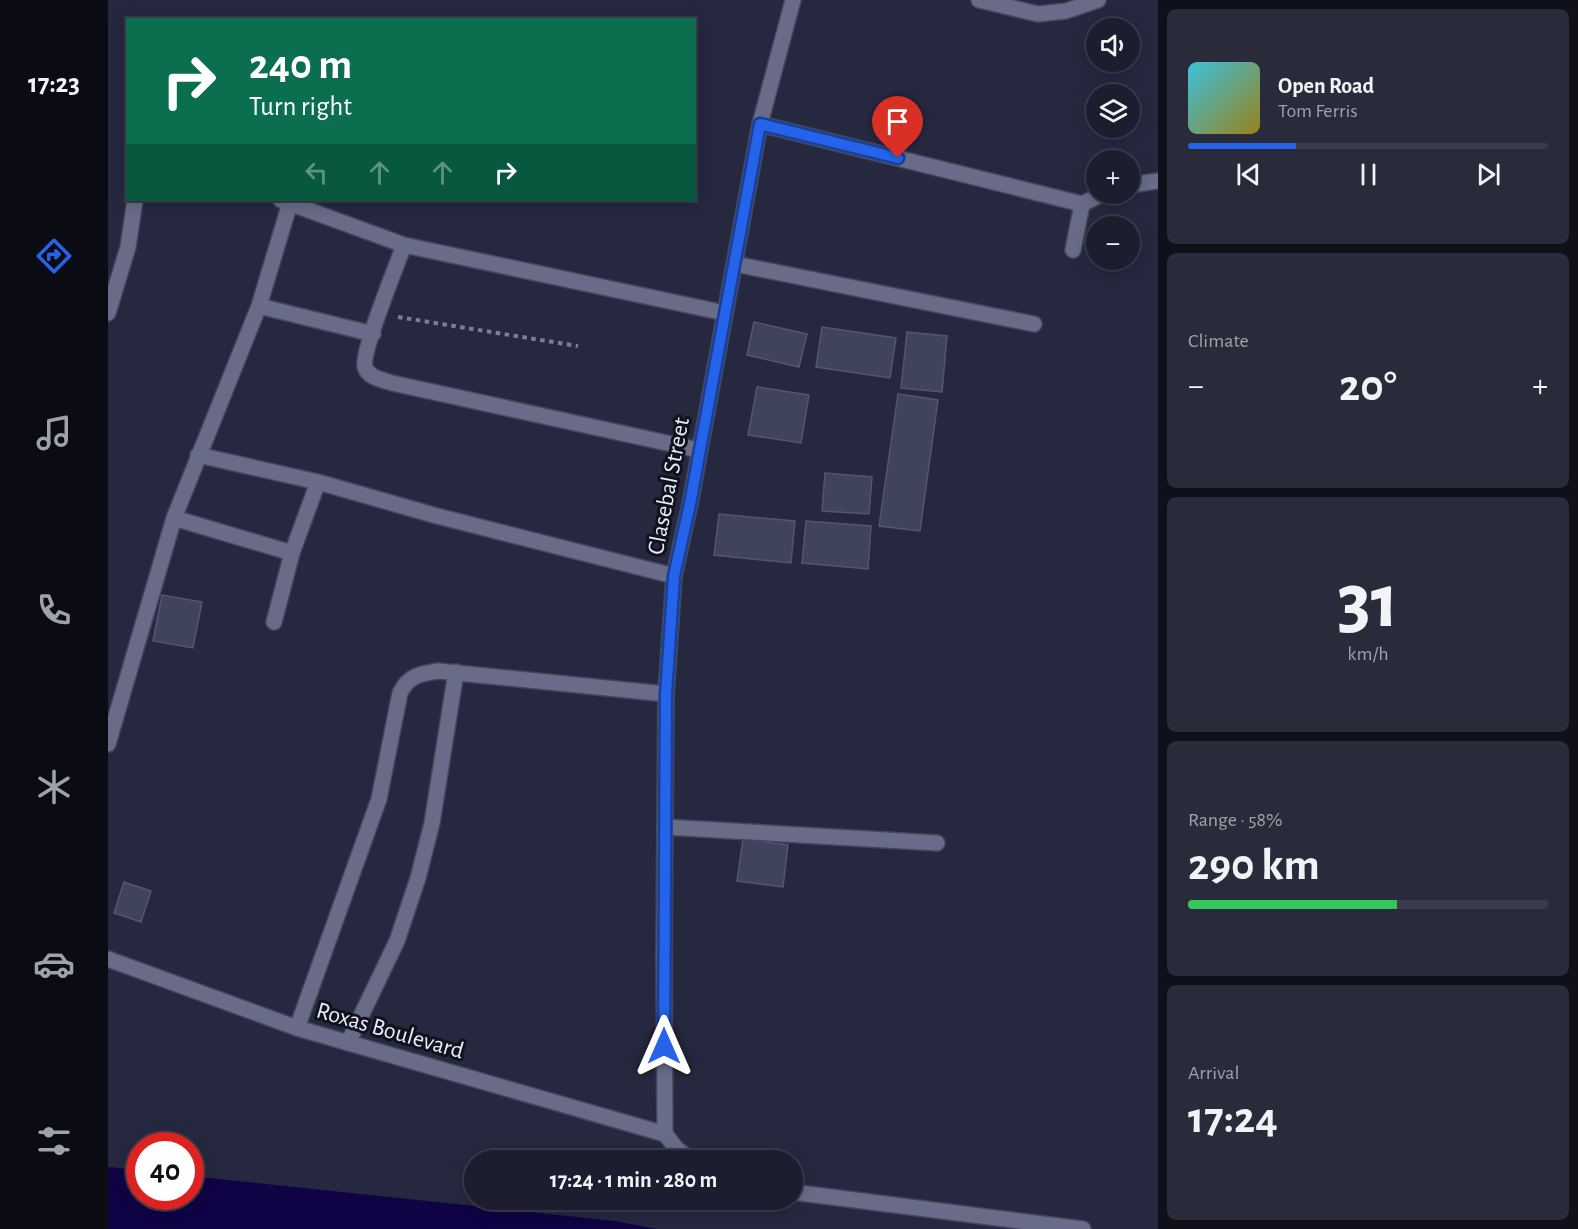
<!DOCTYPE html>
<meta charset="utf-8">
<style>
:root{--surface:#1c1e2f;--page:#292b3b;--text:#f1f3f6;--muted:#a0a2aa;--line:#3a3c4b;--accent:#2563eb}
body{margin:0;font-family:"Alegreya Sans",sans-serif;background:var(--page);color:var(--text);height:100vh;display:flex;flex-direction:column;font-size:22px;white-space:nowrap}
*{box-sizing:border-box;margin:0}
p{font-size:20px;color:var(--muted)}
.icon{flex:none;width:33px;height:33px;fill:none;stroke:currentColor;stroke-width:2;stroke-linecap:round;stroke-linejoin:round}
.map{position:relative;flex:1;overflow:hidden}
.sheet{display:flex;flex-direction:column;gap:9px;padding:9px;background:#0f101a;width:420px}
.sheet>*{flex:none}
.top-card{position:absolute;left:18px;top:18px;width:570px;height:183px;border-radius:0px;box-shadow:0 3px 15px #0003,0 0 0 2px var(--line);background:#0b6e4f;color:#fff;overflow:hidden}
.controls{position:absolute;left:978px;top:18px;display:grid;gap:12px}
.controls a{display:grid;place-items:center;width:54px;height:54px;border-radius:50%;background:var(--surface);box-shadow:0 3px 15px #0003,0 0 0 2px var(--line);font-size:30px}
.speed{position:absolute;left:18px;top:1132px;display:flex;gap:12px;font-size:30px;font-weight:700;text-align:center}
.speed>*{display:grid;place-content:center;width:78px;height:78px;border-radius:50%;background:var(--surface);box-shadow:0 3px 15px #0003,0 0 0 2px var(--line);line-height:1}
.speed .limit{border:9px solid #d22;background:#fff;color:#111}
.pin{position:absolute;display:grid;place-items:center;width:51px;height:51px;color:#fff;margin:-62px -26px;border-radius:50% 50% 50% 0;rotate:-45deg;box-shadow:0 0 6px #0007}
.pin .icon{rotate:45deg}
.me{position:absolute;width:66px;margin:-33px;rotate:0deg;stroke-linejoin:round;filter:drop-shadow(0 0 4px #0008)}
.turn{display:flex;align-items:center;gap:21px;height:126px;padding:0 24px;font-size:27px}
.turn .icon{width:78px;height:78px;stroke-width:2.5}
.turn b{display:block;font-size:42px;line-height:51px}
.lanes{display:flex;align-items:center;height:57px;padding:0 24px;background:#0003;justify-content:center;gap:30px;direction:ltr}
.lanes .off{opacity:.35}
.big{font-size:45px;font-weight:700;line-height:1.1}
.sheet .card{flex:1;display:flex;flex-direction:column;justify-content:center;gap:9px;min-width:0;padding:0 21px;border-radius:9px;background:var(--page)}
.sheet .dial{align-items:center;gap:0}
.dial b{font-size:78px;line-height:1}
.song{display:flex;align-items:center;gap:18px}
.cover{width:72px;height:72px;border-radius:9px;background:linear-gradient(135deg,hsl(190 70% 55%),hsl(50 70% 35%))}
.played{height:6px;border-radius:3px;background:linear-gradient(90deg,var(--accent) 30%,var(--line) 30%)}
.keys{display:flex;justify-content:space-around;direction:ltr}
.heat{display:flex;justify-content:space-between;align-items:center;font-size:33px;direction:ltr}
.charge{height:9px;border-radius:4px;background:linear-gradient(90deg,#34c759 58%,var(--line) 0)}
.trip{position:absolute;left:356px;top:1150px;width:339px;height:60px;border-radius:30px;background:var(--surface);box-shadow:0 3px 15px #0003,0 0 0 2px var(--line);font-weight:700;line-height:60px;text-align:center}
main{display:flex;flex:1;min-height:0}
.tabs{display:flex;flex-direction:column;width:108px;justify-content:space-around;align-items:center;background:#0b0c13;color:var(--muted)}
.tabs .icon{width:42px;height:42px}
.tabs .selected{color:var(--accent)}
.tabs b{font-size:27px;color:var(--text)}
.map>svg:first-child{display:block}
.water{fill:#0f0345}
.building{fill:#3f435c;stroke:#525670;stroke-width:1.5}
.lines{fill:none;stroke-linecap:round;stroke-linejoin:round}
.minor-casing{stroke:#434559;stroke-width:18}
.tertiary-casing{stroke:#434559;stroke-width:18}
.path{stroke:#7c7f93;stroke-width:4;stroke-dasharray:4.5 4.5;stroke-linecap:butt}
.minor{stroke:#686c88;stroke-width:15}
.tertiary{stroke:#686c88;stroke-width:15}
.route-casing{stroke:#184099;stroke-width:15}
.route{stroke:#2563eb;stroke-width:10}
.labels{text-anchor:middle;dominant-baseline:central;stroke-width:6;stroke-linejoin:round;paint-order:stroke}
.street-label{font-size:24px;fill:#e9ecfc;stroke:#10121c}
</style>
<main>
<nav class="tabs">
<b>17:23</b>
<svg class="icon selected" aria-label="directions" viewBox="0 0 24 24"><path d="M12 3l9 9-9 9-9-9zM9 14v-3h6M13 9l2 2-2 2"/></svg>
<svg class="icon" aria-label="music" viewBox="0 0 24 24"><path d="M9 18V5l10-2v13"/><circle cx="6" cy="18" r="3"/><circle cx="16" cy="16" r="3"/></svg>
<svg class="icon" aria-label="phone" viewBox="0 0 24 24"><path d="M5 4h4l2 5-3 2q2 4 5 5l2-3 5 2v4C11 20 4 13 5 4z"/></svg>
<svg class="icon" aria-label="climate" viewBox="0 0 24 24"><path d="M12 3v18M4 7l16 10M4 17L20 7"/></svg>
<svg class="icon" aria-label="car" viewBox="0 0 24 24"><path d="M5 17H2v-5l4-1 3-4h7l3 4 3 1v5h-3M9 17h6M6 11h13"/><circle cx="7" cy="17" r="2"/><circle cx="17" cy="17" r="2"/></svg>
<svg class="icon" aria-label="filters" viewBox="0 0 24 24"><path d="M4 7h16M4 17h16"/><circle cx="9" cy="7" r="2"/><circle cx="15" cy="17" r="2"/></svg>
</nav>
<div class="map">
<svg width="1050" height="1229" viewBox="0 0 1050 1229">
<rect width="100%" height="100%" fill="#25283f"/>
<path class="water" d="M0,1167L31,1170L32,1197H82L83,1176L507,1221L549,1229H0Z"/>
<path class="building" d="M646,322L699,334L691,367L639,355Z
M714,327L788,338L782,378L708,367Z
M799,332L839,336L834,392L793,388Z
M649,387L701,395L693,443L640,435Z
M790,394L830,400L812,531L771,526Z
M717,473L764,477L761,514L714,511Z
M611,514L687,521L683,563L606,555Z
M698,521L763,526L760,569L694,563Z
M54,595L94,602L85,648L45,641Z
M635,839L680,845L675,887L629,881Z
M16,882L43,891L33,922L6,913Z"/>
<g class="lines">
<g class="minor-casing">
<path id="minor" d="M871,0L930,14L958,11L990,0
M652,124L974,204
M1022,185L1050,181
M173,200L296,245L617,313
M296,245C289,265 253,352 257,367C260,378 275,380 284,383L591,450
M965,250L974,204L994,194
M627,264L926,324
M151,306L265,334
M0,313L20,247L27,200
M90,455L210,482L329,516L566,576
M66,518L184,553
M166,622L184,553L210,482
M0,744L66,518L151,306L182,203
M557,827L829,843
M189,1028L271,799L292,693C301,675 312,674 330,671L558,694
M240,1043L289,941L310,878L324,823L348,672
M557,1134L568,1148L584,1161
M684,1192L975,1229"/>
</g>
<g class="tertiary-casing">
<path id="tertiary" d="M0,959L189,1028L557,1134L556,957L558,694L566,576L582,504L652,124L685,0"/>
</g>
<path class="path" d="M290,317L470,346"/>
<use href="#minor" class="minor"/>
<use href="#tertiary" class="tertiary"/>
</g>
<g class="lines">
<g class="route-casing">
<path id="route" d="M556,1046L558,694L566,576L582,504L652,124L790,158"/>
</g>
<use href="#route" class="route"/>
</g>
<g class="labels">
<g class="street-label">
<text transform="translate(561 486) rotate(-79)">Clasebal Street</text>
<text transform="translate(282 1031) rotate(16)">Roxas Boulevard</text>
</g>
</g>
</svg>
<div class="controls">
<a><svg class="icon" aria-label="sound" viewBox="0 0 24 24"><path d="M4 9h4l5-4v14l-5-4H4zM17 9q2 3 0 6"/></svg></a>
<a><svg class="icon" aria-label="layers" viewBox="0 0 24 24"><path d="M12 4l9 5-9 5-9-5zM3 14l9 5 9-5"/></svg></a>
<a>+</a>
<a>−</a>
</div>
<div class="speed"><div class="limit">40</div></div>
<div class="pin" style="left:790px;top:158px;background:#d93025"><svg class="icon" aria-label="arrive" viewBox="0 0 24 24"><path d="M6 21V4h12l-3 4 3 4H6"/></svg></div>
<svg class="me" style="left:556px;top:1046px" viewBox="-20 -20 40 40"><path d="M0-17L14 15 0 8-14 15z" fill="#2563eb" stroke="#fff" stroke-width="4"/></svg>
<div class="trip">17:24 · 1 min · 280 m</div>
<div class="top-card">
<div class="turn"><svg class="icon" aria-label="right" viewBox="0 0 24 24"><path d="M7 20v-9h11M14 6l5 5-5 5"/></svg><div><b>240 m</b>Turn right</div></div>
<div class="lanes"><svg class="icon off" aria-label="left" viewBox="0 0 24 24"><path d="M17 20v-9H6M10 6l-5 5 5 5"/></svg><svg class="icon off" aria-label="ahead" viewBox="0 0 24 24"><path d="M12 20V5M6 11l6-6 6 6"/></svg><svg class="icon off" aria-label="ahead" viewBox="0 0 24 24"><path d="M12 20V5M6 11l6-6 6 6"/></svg><svg class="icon" aria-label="right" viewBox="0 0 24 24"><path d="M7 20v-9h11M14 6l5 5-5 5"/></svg></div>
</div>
</div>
<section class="sheet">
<div class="card">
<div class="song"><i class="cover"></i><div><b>Open Road</b><p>Tom Ferris</p></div></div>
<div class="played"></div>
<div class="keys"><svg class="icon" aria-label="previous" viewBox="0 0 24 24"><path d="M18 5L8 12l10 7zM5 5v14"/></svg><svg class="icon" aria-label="pause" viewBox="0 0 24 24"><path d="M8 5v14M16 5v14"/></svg><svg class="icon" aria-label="next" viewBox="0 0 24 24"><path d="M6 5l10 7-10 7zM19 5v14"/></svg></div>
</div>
<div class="card"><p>Climate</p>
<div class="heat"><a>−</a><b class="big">20°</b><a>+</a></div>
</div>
<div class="card dial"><b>31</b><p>km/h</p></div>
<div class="card"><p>Range · 58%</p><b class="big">290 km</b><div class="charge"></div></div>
<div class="card"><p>Arrival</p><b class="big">17:24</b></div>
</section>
</main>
